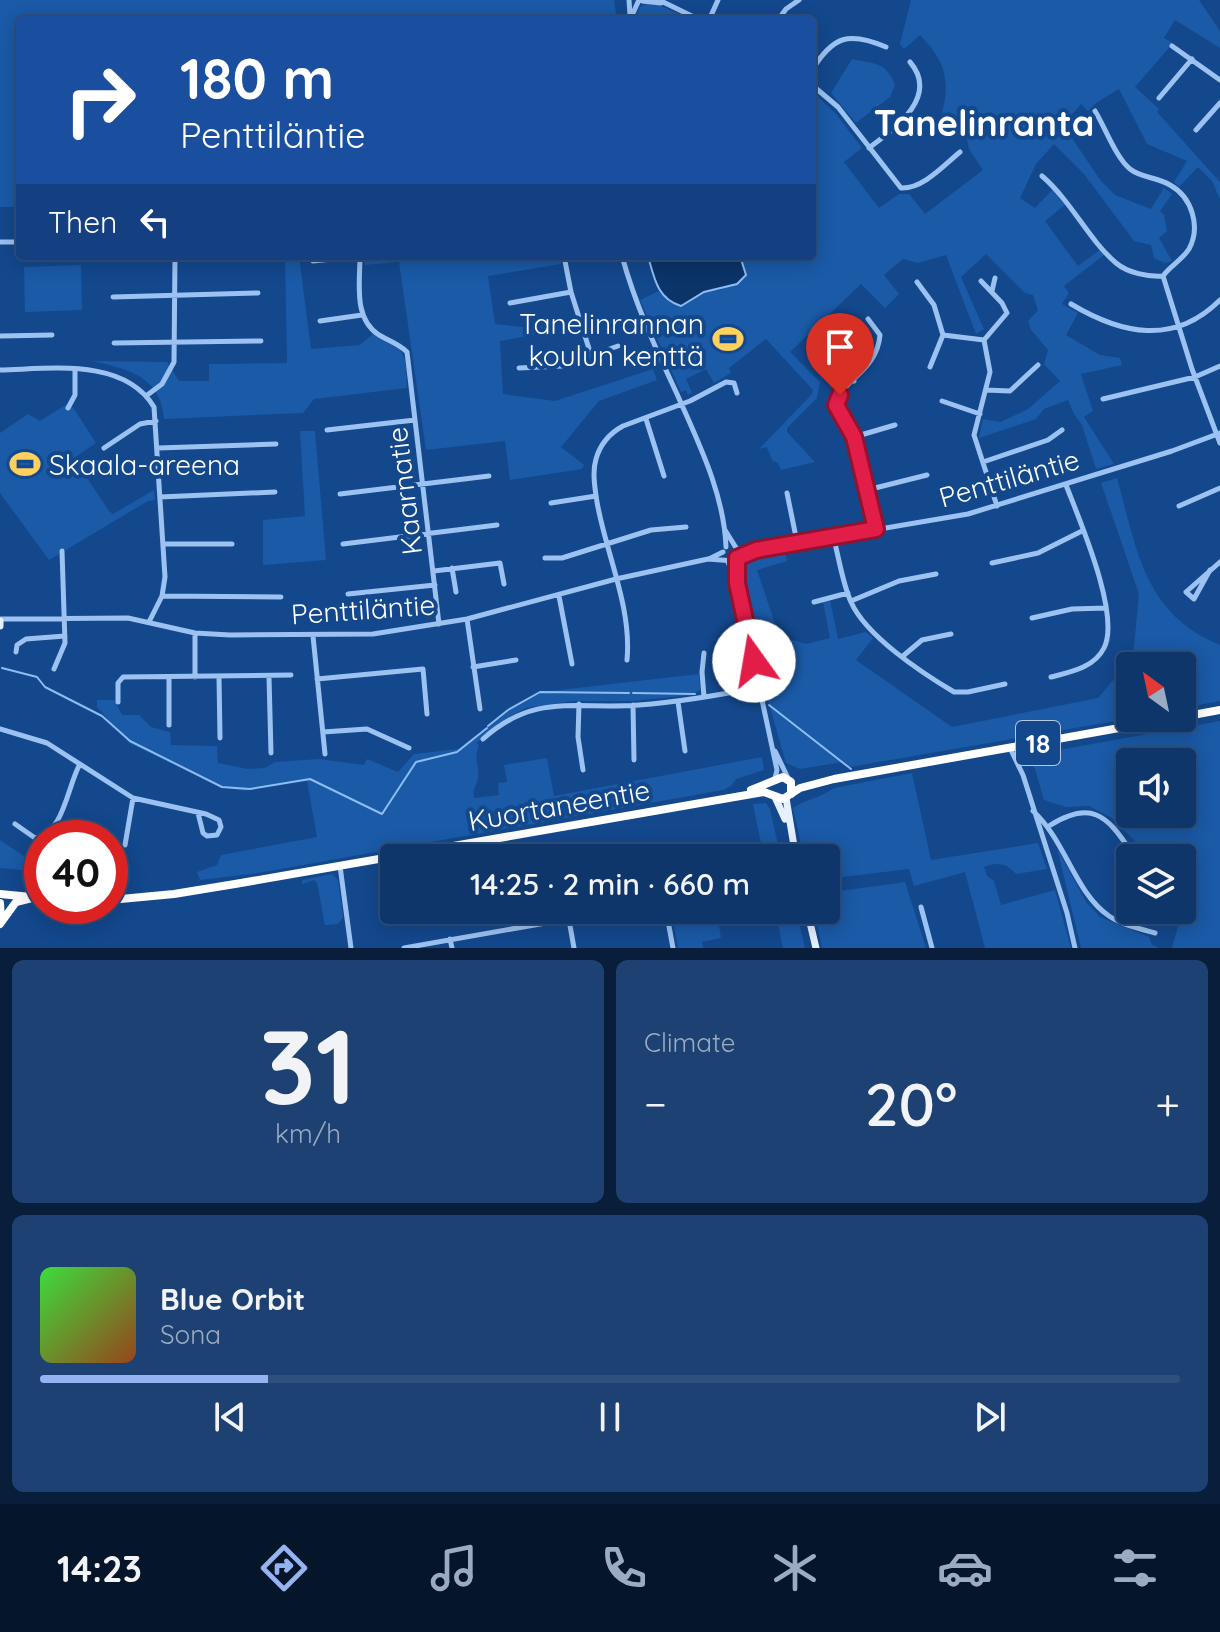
<!DOCTYPE html>
<meta charset="utf-8">
<style>
:root{--surface:#0e366a;--page:#1c4172;--text:#f1f3f6;--muted:#9babc1;--line:#2e507e;--accent:#95b2f1}
body{margin:0;font-family:Quicksand,sans-serif;background:var(--page);color:var(--text);height:100vh;display:flex;flex-direction:column;font-size:30px;white-space:nowrap}
*{box-sizing:border-box;margin:0}
p{font-size:26px;color:var(--muted)}
.icon{flex:none;width:44px;height:44px;fill:none;stroke:currentColor;stroke-width:2;stroke-linecap:round;stroke-linejoin:round}
.map{position:relative;height:948px;overflow:hidden}
.sheet{display:flex;flex-direction:column;gap:12px;padding:12px;background:#081e3a;flex:1}
.sheet>*{flex:none}
.top-card{position:absolute;left:16px;top:16px;width:800px;height:244px;border-radius:8px;box-shadow:0 4px 20px #0003,0 0 0 2px var(--line);background:#1a4fa0;color:#fff;overflow:hidden}
.needle{width:52px;rotate:327deg}
.fabs{position:absolute;left:1116px;top:652px;display:grid;gap:16px}
.fabs a{display:grid;place-items:center;width:80px;height:80px;border-radius:8px;background:var(--surface);box-shadow:0 4px 20px #0003,0 0 0 2px var(--line);font-size:40px}
.speed{position:absolute;left:24px;top:820px;display:flex;gap:16px;font-size:40px;font-weight:700;text-align:center}
.speed>*{display:grid;place-content:center;width:104px;height:104px;border-radius:50%;background:var(--surface);box-shadow:0 4px 20px #0003,0 0 0 2px var(--line);line-height:1}
.speed .limit{border:12px solid #d22;background:#fff;color:#111}
.pin{position:absolute;display:grid;place-items:center;width:68px;height:68px;color:#fff;margin:-82px -34px;border-radius:50% 50% 50% 0;rotate:-45deg;box-shadow:0 0 8px #0007}
.pin .icon{rotate:45deg}
.me{position:absolute;width:88px;margin:-44px;rotate:347deg;stroke-linejoin:round;filter:drop-shadow(0 0 6px #0008)}
.turn{display:flex;align-items:center;gap:28px;height:168px;padding:0 32px;font-size:36px}
.turn .icon{width:104px;height:104px;stroke-width:2.5}
.turn b{display:block;font-size:56px;line-height:68px}
.then{display:flex;align-items:center;height:76px;padding:0 32px;background:#0003;gap:16px;font-size:30px}
.big{font-size:60px;font-weight:600;line-height:1.1}
.sheet .tile{flex:1;display:flex;flex-direction:column;justify-content:center;gap:12px;min-width:0;padding:0 28px;border-radius:12px;background:var(--page)}
.sheet .dial{align-items:center;gap:0}
.dial b{font-size:104px;line-height:1}
.song{display:flex;align-items:center;gap:24px}
.cover{width:96px;height:96px;border-radius:12px;background:linear-gradient(135deg,hsl(120 70% 55%),hsl(20 70% 35%))}
.played{height:8px;border-radius:4px;background:linear-gradient(90deg,var(--accent) 20%,var(--line) 20%)}
.keys{display:flex;justify-content:space-around;direction:ltr}
.heat{display:flex;justify-content:space-between;align-items:center;font-size:44px;direction:ltr}
.sheet .tiles{flex:1;display:grid;gap:12px;grid-template-columns:1fr 1fr}
.tile:last-child{grid-column:span 2}
.trip{position:absolute;left:380px;top:844px;width:460px;height:80px;border-radius:8px;background:var(--surface);box-shadow:0 4px 20px #0003,0 0 0 2px var(--line);font-weight:600;line-height:80px;text-align:center}
.menu{display:flex;height:128px;justify-content:space-around;align-items:center;background:#06162a;color:var(--muted)}
.menu .icon{width:56px;height:56px}
.menu .selected{color:var(--accent)}
.menu b{font-size:36px;color:var(--text)}
.map>svg:first-child{display:block}
.green{fill:#1a5aa7;fill-rule:evenodd}
.water{fill:#0b3469;stroke:#8dbdf4;stroke-width:2}
.lines{fill:none;stroke-linecap:round;stroke-linejoin:round}
.stream{stroke:#8dbdf4;stroke-width:2}
.minor{stroke:#9cc2f1;stroke-width:5}
.major{stroke:#e6f0ff;stroke-width:7}
.highway{stroke:#fff;stroke-width:8}
.route-casing{stroke:#92132f;stroke-width:20}
.route{stroke:#e11d48;stroke-width:14}
.labels{text-anchor:middle;dominant-baseline:central;stroke-width:8;stroke-linejoin:round;paint-order:stroke}
.shield{fill:#13488d;stroke:#b8c8dd;stroke-width:2}
.shield-label{font-size:26px;font-weight:bold;fill:#fff}
.poi-label{font-size:28px;fill:#fff;stroke:#13488d;text-anchor:end}
.street-label{font-size:28px;fill:#fff;stroke:#13488d}
.district-label{font-size:36px;font-weight:bold;fill:#fff;stroke:#13488d}
</style>
<div class="map">
<svg width="1220" height="948" viewBox="0 0 1220 948">
<rect width="100%" height="100%" fill="#13488d"/>
<path class="green" d="M0,0H614L617,20H20V207H0Z
M911,0H1199L1220,31V48L1175,20L1164,38L1173,43L1135,87L1159,109L1157,112L1220,182V199L1212,181L1198,167L1179,187L1174,182L1187,161L1147,144L1119,89L1096,103L1088,111L1081,104L1063,125L1101,181L1115,195L1151,209L1164,188L1172,194L1160,211L1164,215L1167,231L1159,238L1172,261L1165,263L1154,258L1151,245L1134,241L1084,174L1054,144L1036,164L1020,198L1035,208L1053,189L1066,204L1045,221L1078,266L1100,250L1104,255L1064,286L1069,293L1062,304L1078,313L1066,335L1100,355L1120,358L1122,365L1081,374L1093,411L1084,417L1114,464L1096,469L1082,425L1074,414L1068,400L1044,409L1036,419L979,438L983,419L1001,422L1028,409L1060,381L1044,364L1048,350L1031,330L1028,321L1038,310L1033,295L1025,293L986,254L961,277L984,329L976,334L946,255L918,263L903,259L884,275L899,294L885,308L861,284L790,352L820,382L817,398L787,428V432L815,462L781,470L778,463L772,460L767,447L759,449L812,394L813,390L766,339L729,368L731,373L714,383L706,369L686,379L692,393L688,395L686,390L681,392L640,300L659,291L668,300L689,302L704,292L721,290L745,269L740,256H812V91L836,114L862,148L844,162L879,208L899,194H909L925,214L983,170L969,149L964,124L941,117C951,81 946,62 920,35L904,49L900,44Z
M646,4L659,5L693,20H634L640,7Z
M852,59C874,64 887,62 895,85L890,97L856,123L831,93Z
M285,256H299L311,349L360,345L373,334C381,341 390,342 398,348C408,356 406,376 407,388L314,399L303,413L164,419C160,376 130,370 93,361L167,362L179,381H209V364L287,363Z
M365,256H559L561,264L488,276L495,324L532,328L575,321L572,328L500,341L503,394L555,401L653,369L657,380L599,401L561,447L584,465L582,469L510,480L505,441L426,450L399,262L365,265Z
M81,265L82,310L25,312L24,267Z
M67,404L74,409L96,443L74,458L109,511L113,514L154,490L155,500L148,501L49,560L0,493V433L28,414L40,421Z
M300,431H315L326,560L263,565V520L305,516Z
M1117,478C1137,549 1143,613 1220,645V701L1182,708V666H1130V718H1133L850,767L843,762L800,769L786,763L765,690L740,568L751,559L785,551L787,561L757,570L779,636L806,644L830,638L823,602L830,600L838,639L866,632L873,638L856,660L952,727L1098,698L1133,657L1139,594L1101,483Z
M699,674L700,690L692,695L633,701H573L526,708L500,722L477,743L479,746C473,757 480,767 478,779C476,787 472,789 474,798L499,795L498,783L507,782L504,765L547,758L554,796L762,757L764,770L736,779L731,786L723,790L258,873L200,880L197,872L217,865L221,855L317,837L307,781L243,791L221,787L129,743L97,707V700H114L122,715H139L151,727L170,732L171,745L217,746L218,763L248,769L265,768L275,762L319,759L364,765L367,759L398,772L414,754L458,749L520,702L542,692Z
M1220,721V948H1172L1178,926V910H1182V858H1141L1135,841L1112,818L1089,806L1066,807L1044,800L1035,769L1025,756ZM1130,762H1182V814H1130Z
M912,773L931,860L1038,843L1047,869L1016,874C1006,863 997,862 984,867L987,876L994,881L1001,905L1055,890L1071,948H985L965,872L914,886L909,869L826,879V858H804L793,808C806,799 821,798 834,788Z
M766,803L770,809L781,858H764L753,804Z
M0,840L42,868V872L0,868Z
M1057,848L1086,902L1100,917L1149,937L1152,945L1159,948H1081Z
M332,874L338,880L343,917L338,924L325,925L317,883L314,880L302,884V880Z
M905,882L926,948H822L814,910H826V893Z
M671,910H704L707,921L718,919L721,938L702,942L703,948H678Z
M775,910H796L805,948H783Z"/>
<path class="water" d="M648,256H740L746,275L737,284L704,292L681,306C657,299 654,277 648,256Z"/>
<g class="lines">
<path class="stream" d="M2,668L37,677L45,687L102,716L130,741L222,787L250,789L310,779L382,814L416,762L457,752L487,728
M633,693L695,694
M769,705L851,769
M488,726L508,710L540,692L629,693"/>
<path class="minor" d="M629,0L630,15
M659,0L700,20
M642,1L661,3
M630,20L638,2
M709,20L718,0
M778,20L786,9L799,0
M1172,46L1220,80
M812,70C833,36 849,31 886,47
M812,85L838,107L901,188C923,189 944,165 960,152
M1159,98L1192,59
M1095,111C1105,127 1116,158 1130,169C1141,178 1157,177 1170,185C1192,197 1201,227 1189,249C1182,260 1170,266 1163,276L1192,369L1220,443
M1196,130L1220,103
M869,148C894,129 940,97 910,62
M1042,176C1072,202 1088,239 1116,263C1128,273 1148,277 1163,276
M0,242H20
M360,256C360,283 353,318 379,335C389,341 399,344 407,352L439,624
M564,256L571,292L591,355
M622,256C635,304 656,349 677,394C698,442 724,493 726,547
M313,261L360,256
M981,281L1002,303L1007,313L984,340
M917,282L934,305L943,335L984,340L990,372L974,435L997,506
M992,291L995,278
M113,297L258,293
M510,303L571,292
M1071,304C1121,334 1174,346 1220,300
M868,319L880,335C877,372 840,380 836,405L854,437L876,529
M320,321L362,315
M0,336L52,335
M114,343L261,341
M821,348L854,381
M930,367L943,335
M519,368L562,366L618,346
M0,370C49,369 124,357 154,407L165,577L162,596L149,622
M986,390L1010,391L1038,365
M146,396L162,384L174,362L175,256
M1103,399L1195,377L1220,366
M942,401L980,414
M68,408L75,395V369
M646,419L664,476
M327,430L415,420
M854,437L895,425
M104,448L140,424L156,421
M158,448L276,444
M983,462L1048,440L1062,430
M867,490L927,475
M787,493L797,542
M340,494L489,476
M160,497L275,492
M551,503L596,496
M1179,506L1220,488
M833,536C839,557 842,582 851,602C866,636 922,673 954,692H968L1005,684
M163,544H232
M343,544L497,525
M737,549L756,550L968,514L1172,451L1220,433
M545,558H562L651,530L686,527
M709,559L723,552
M728,562L737,583L777,770L775,778
M992,563L1038,553L1082,531
M452,568L456,592
M1210,570L1194,599L1186,592L1220,562
M434,571L500,563L504,584
M348,594L435,585
M162,596L281,597
M559,596L572,664
M851,601L899,581L936,574
M814,602L848,593
M1032,618L1072,609L1106,608
M0,619L128,618L195,633L230,635L373,634L467,619L616,579L708,559L734,561L738,556V551L725,530
M467,619L480,709
M195,633V677
M313,636L325,754
M16,652L17,645L26,639L65,636
M704,653L702,672L704,697
M903,656L922,640L951,634
M627,660C632,607 606,554 597,502C595,489 592,472 596,459C600,445 610,433 623,426L690,401L726,382L734,383L737,393
M473,667L516,660
M54,669L65,643L62,551
M169,677V725
M219,677L220,738
M269,677L271,753
M1051,677C1070,672 1094,668 1104,648C1121,615 1079,519 1066,485
M317,679L423,669L427,714
M118,702V683L123,677L291,675
M678,702L685,751
M579,704L578,737L583,770
M633,705L634,760
M0,729L47,743L133,798L206,814L219,820L221,827L217,835L207,836L203,833L198,813
M323,732L367,729L409,748
M483,739C535,692 576,710 639,705C680,702 720,695 760,687
M1010,748L1023,775L1067,913L1075,948
M775,751L788,778
M1033,811C1066,841 1075,893 1109,916C1122,925 1140,929 1155,933
M15,824L35,838C63,836 68,784 80,764
M1049,826C1090,800 1107,814 1131,852
M125,845L133,798
M340,866L351,948
M921,907L932,948
M666,910L673,948
M569,920L574,948
M450,939L452,948
M404,948L619,910"/>
<path class="major" d="M0,621V626
M775,797L785,819
M786,798L796,858
M807,910L816,948"/>
<path class="highway" d="M1182,717L1220,710
M751,790L783,777L791,782V794
M0,894L42,898
M110,900L174,894L235,884L764,792L783,799L800,788L834,779L1175,718
M0,903L1,921
M0,924L16,902L32,898"/>
</g>
<g class="lines">
<g class="route-casing">
<path id="route" d="M754,661L737,583V558L756,550L876,529L854,437L836,405L840,395"/>
</g>
<use href="#route" class="route"/>
</g>
<defs>
<g id="stadium-bare" transform="scale(2.4)"><path d="M0-5a6.5 5 0 1 0 0 10a6.5 5 0 1 0 0-10ZM-3.5-1.8h7v3.6h-7Z" fill="#ffd05c" stroke="#13488d" stroke-width="2.5" paint-order="stroke"/></g>
</defs>
<g fill-rule="evenodd">
<use href="#stadium-bare" x="728" y="339"/>
<use href="#stadium-bare" x="25" y="464"/>
</g>
<g class="labels">
<rect class="shield" x="1016" y="721" width="44" height="44" rx="6"/>
<g class="shield-label">
<text x="1038" y="743">18</text>
</g>
<g class="poi-label">
<text x="704" y="323">Tanelinrannan<tspan x="704" dy="32">koulun kenttä</tspan></text>
<text x="49" y="464" text-anchor="start">Skaala-areena</text>
</g>
<g class="street-label">
<text transform="translate(1009 478) rotate(-16)">Penttiläntie</text>
<text transform="translate(404 491) rotate(-97)">Kaarnatie</text>
<text transform="translate(363 609) rotate(-4)">Penttiläntie</text>
<text transform="translate(559 805) rotate(-10)">Kuortaneentie</text>
</g>
<g class="district-label">
<text x="984" y="122">Tanelinranta</text>
</g>
</g>
</svg>
<div class="fabs">
<a><svg class="needle" viewBox="-14 -14 28 28"><path d="M0-13l5 13h-10z" fill="#e53935"/><path d="M0 13l5-13h-10z" fill="#9babc1"/></svg></a>
<a><svg class="icon" aria-label="sound" viewBox="0 0 24 24"><path d="M4 9h4l5-4v14l-5-4H4zM17 9q2 3 0 6"/></svg></a>
<a><svg class="icon" aria-label="layers" viewBox="0 0 24 24"><path d="M12 4l9 5-9 5-9-5zM3 14l9 5 9-5"/></svg></a>
</div>
<div class="speed"><div class="limit">40</div></div>
<div class="pin" style="left:840px;top:395px;background:#d93025"><svg class="icon" aria-label="arrive" viewBox="0 0 24 24"><path d="M6 21V4h12l-3 4 3 4H6"/></svg></div>
<svg class="me" style="left:754px;top:661px" viewBox="-20 -20 40 40"><circle r="19" fill="#fff"/><path d="M0-13L10 11 0 6-10 11z" fill="#e11d48"/></svg>
<div class="trip">14:25 · 2 min · 660 m</div>
<div class="top-card">
<div class="turn"><svg class="icon" aria-label="right" viewBox="0 0 24 24"><path d="M7 20v-9h11M14 6l5 5-5 5"/></svg><div><b>180 m</b>Penttiläntie</div></div>
<div class="then">Then<svg class="icon" aria-label="left" viewBox="0 0 24 24"><path d="M17 20v-9H6M10 6l-5 5 5 5"/></svg></div>
</div>
</div>
<section class="sheet">
<div class="tiles">
<div class="tile dial"><b>31</b><p>km/h</p></div>
<div class="tile"><p>Climate</p>
<div class="heat"><a>−</a><b class="big">20°</b><a>+</a></div>
</div>
<div class="tile">
<div class="song"><i class="cover"></i><div><b>Blue Orbit</b><p>Sona</p></div></div>
<div class="played"></div>
<div class="keys"><svg class="icon" aria-label="previous" viewBox="0 0 24 24"><path d="M18 5L8 12l10 7zM5 5v14"/></svg><svg class="icon" aria-label="pause" viewBox="0 0 24 24"><path d="M8 5v14M16 5v14"/></svg><svg class="icon" aria-label="next" viewBox="0 0 24 24"><path d="M6 5l10 7-10 7zM19 5v14"/></svg></div>
</div>
</div>
</section>
<nav class="menu">
<b>14:23</b>
<svg class="icon selected" aria-label="directions" viewBox="0 0 24 24"><path d="M12 3l9 9-9 9-9-9zM9 14v-3h6M13 9l2 2-2 2"/></svg>
<svg class="icon" aria-label="music" viewBox="0 0 24 24"><path d="M9 18V5l10-2v13"/><circle cx="6" cy="18" r="3"/><circle cx="16" cy="16" r="3"/></svg>
<svg class="icon" aria-label="phone" viewBox="0 0 24 24"><path d="M5 4h4l2 5-3 2q2 4 5 5l2-3 5 2v4C11 20 4 13 5 4z"/></svg>
<svg class="icon" aria-label="climate" viewBox="0 0 24 24"><path d="M12 3v18M4 7l16 10M4 17L20 7"/></svg>
<svg class="icon" aria-label="car" viewBox="0 0 24 24"><path d="M5 17H2v-5l4-1 3-4h7l3 4 3 1v5h-3M9 17h6M6 11h13"/><circle cx="7" cy="17" r="2"/><circle cx="17" cy="17" r="2"/></svg>
<svg class="icon" aria-label="filters" viewBox="0 0 24 24"><path d="M4 7h16M4 17h16"/><circle cx="9" cy="7" r="2"/><circle cx="15" cy="17" r="2"/></svg>
</nav>
